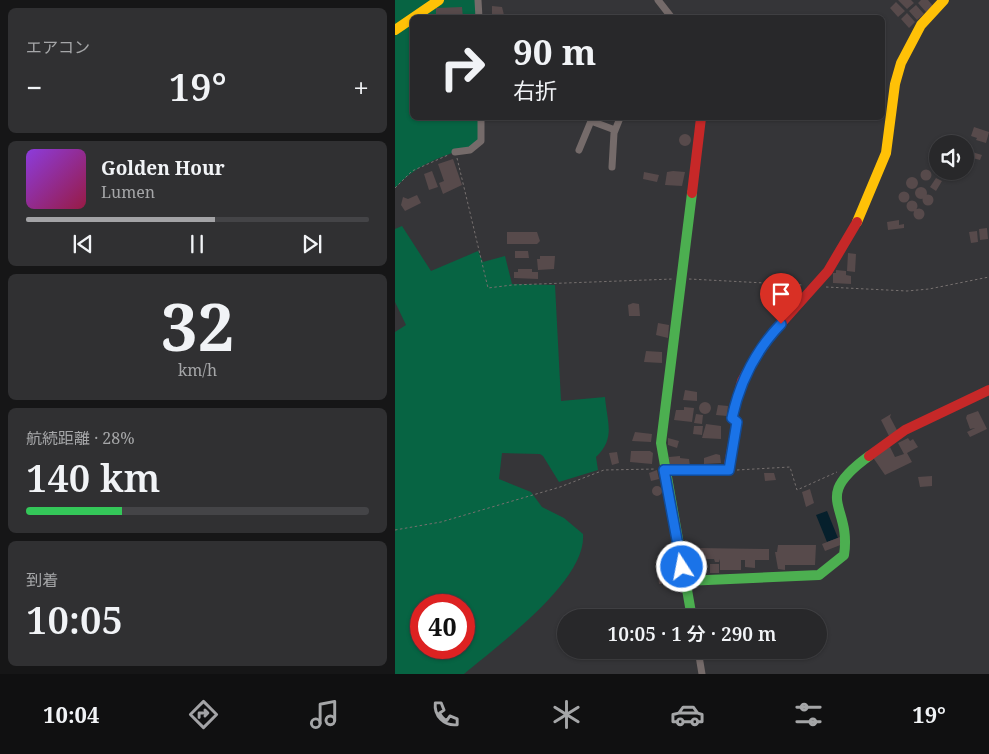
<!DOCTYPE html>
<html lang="ja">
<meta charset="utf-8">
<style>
:root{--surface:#28282a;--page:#303032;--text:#f1f3f6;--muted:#a5a6a8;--line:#444447;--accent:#a3a3a6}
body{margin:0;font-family:"Noto Serif","Noto Sans JP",serif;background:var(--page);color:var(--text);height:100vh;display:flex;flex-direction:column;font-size:19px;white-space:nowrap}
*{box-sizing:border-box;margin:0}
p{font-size:16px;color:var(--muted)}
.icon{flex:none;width:28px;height:28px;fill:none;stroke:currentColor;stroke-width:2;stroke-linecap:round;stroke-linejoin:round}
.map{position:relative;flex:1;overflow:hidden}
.sheet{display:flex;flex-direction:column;gap:8px;padding:8px;background:#161617;width:395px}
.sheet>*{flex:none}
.top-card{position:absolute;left:15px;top:15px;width:475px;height:105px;border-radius:8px;box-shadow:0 1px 4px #0004,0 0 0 1px var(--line);background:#28282a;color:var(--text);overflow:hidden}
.tools{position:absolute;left:534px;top:135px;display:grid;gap:10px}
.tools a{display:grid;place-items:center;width:45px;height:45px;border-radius:50%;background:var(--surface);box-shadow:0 1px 4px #0004,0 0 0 1px var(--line);font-size:25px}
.speed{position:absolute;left:15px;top:594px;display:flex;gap:10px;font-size:25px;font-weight:700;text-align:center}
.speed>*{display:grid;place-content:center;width:65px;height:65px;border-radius:50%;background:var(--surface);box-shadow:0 1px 4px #0004,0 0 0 1px var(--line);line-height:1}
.speed .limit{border:8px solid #d22;background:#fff;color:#111}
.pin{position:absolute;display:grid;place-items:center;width:42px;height:42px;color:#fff;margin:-51px -21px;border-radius:50% 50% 50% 0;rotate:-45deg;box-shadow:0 0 5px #0007}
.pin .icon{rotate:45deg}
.me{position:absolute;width:55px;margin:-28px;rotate:349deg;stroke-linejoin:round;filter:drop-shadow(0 0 4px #0008)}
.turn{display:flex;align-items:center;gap:18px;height:105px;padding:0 20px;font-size:22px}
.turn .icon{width:65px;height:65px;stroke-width:2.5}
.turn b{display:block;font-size:35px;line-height:42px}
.big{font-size:38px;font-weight:600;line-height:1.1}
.sheet .widget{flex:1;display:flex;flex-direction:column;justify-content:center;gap:8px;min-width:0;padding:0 18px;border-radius:8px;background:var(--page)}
.sheet .dial{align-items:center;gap:0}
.dial b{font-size:65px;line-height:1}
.song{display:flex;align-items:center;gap:15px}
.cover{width:60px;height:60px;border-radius:8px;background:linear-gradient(135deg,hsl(270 70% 55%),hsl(340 70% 35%))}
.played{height:5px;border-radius:2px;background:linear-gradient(90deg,var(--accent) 55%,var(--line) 55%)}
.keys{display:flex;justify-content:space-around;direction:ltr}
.heat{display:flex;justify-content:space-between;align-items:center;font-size:28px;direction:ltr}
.charge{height:8px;border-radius:4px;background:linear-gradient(90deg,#34c759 28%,var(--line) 0)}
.trip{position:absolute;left:162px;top:609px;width:270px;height:50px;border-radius:25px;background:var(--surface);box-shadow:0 1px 4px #0004,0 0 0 1px var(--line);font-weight:600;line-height:50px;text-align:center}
.dock{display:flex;height:80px;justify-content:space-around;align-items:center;background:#101011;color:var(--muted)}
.dock .icon{width:35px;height:35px}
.dock .current{color:var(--accent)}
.dock b{font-size:22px;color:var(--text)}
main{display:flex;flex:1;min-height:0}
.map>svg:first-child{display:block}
.green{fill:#076443;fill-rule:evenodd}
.water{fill:#06202c}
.building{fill:#574a4b}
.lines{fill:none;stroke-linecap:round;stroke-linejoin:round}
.path{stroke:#76706f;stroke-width:1;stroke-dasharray:2.5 2.5;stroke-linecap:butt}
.street{stroke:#756b6a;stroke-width:7}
.fast{stroke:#4caf50;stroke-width:10}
.slow{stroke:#ffc107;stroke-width:10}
.jam{stroke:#c62828;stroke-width:10}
.route-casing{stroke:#114b97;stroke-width:12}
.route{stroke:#1a73e8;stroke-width:9}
</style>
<main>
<section class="sheet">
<div class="widget"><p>エアコン</p>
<div class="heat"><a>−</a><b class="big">19°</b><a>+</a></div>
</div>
<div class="widget">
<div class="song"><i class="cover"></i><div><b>Golden Hour</b><p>Lumen</p></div></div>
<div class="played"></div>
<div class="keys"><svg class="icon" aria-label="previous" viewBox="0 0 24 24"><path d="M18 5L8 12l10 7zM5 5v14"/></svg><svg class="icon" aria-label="pause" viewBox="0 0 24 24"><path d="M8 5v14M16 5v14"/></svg><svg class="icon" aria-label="next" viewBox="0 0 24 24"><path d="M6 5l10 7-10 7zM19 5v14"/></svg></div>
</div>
<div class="widget dial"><b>32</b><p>km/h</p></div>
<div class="widget"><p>航続距離 · 28%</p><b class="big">140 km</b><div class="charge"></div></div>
<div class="widget"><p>到着</p><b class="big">10:05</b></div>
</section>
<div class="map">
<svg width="594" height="674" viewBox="0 0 594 674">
<rect width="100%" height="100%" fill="#353538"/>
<path class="green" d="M0,0H83L84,17L18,18V118H86V141C78,149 68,149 57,153C33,162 18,169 0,188Z
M7,226L36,271L83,251L88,262L110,256L117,284L160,285L166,401L210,397C212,422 221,438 201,457L203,470L164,482L148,456L145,454L107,453L104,479L136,492L147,507L169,518L188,534C192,581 103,645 69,674H0V332L11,325L0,302V229ZM26,605H69V648H26Z"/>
<path class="water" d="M432,511L443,538L432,542L421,515Z"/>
<path class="building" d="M503,0H516L519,3L512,9Z
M526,0H533L538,6L531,12L523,3Z
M501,2L510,11L503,17L495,8Z
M521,5L529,14L522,20L514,11Z
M97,6L107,7L109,15L111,18H97Z
M67,7L68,18H41V8Z
M512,13L520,22L514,28L506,19Z
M579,127L594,132L591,143L581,140L582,138L576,136Z
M284 140a6 6 0 1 1 12 0a6 6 0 1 1-12 0Z
M570,146L578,148L577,152L587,155L585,160L570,156Z
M58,159L67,185L48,194L44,183L49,181L43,164Z
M525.5 175a5.5 5.5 0 1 1 11 0a5.5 5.5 0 1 1-11 0Z
M37,171L43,187L34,190L29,174Z
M278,171L290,172L287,186L270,185L272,172Z
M249,172L264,175L262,182L248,179Z
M511 183a6 6 0 1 1 12 0a6 6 0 1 1-12 0Z
M541,178L547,181L541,191L535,187Z
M520 193a6 6 0 1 1 12 0a6 6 0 1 1-12 0Z
M503.5 197a5.5 5.5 0 1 1 11 0a5.5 5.5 0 1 1-11 0Z
M527.5 200a5.5 5.5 0 1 1 11 0a5.5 5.5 0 1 1-11 0Z
M22,195L26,203L10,211L6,205L8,197L13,199Z
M511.5 206a5.5 5.5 0 1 1 11 0a5.5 5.5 0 1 1-11 0Z
M518.5 214a5.5 5.5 0 1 1 11 0a5.5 5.5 0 1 1-11 0Z
M504,220V225L509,224V228L493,230L492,222Z
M592,228L593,239L585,240L584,229Z
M582,231L583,242L576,243L574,232Z
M112,232H142L145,241L142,244H112Z
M120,251H133L134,258H120Z
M453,253L461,254L460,272L452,271Z
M145,256H160L159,269L143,270L142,259H145Z
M123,269H137V272H143V279L119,278V272H123Z
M441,270L451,271V275L456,276V284L438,283V273H441Z
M238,303L244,304L245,316H234L233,305Z
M263,323L274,325L273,338L261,335Z
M251,351L267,352V363L249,362Z
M290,390L302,392V401L288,400Z
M304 408a6 6 0 1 1 12 0a6 6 0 1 1-12 0Z
M323,405L333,406L332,416L321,415Z
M289,407L299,408L297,422L279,420L281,410H289Z
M583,411L592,429L575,437L572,432L580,428L575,429L571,418L572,415Z
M301,414L308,415L307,424L299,423Z
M496,414L495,417L503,432L494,436L486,420Z
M311,424L326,426V439L307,438Z
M299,426H308L307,435L298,434Z
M240,432L257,434L256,442L237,441Z
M273,438L284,441L282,448L273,445Z
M513,438L515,441L518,439L523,447L512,453L517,462L490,475L477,456L495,447L500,457L509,454L503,443Z
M236,451H255L258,453L257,464L235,462Z
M222,452L224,463L217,465L214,453Z
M321,454L325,455L326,463L309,464V458Z
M285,456V458L294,459L295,466L275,467L274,457Z
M262,470L264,479L256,481L254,473Z
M369,473H379L381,480L370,481Z
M537,476V486L525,487L523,477Z
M257 491a5 5 0 1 1 10 0a5 5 0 1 1-10 0Z
M415,489L419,503L411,507L407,492Z
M445,537L448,544L430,551L427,544Z
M383,545H421L420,565H390V570L383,569L380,552H382Z
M301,548L374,549V560H360V568L350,567V560H346V570H325V559L324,562H320L319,559H311V566H301Z
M315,564H324V573H315Z
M266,573H275L276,583L264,584L263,574Z"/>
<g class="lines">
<path class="path" d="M62,158L93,288L117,285L278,279
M0,188L17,171L53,155
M294,279L408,285
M431,287L512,291L534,289L594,277
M342,470L395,467L402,490L442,472
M0,530L46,522L165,487L209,470L261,469"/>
<path class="street" d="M83,0L84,18
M263,0L277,18
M184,150L196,121L220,130
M60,152L75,150L86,141V118
M217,167L219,133L225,118
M303,650L307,674"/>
<path class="fast" d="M297,193L266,443L297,618
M290,581L424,575L449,555C457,504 415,499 474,456"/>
<path class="slow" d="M0,30L44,0
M462,222L491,153L500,84L506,63L526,25L549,0"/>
<path class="jam" d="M297,193L306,118
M474,456L510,430L594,390
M269,469L333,470L342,422L337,418L347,381L362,354L374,337L433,271L462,222"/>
</g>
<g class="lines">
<g class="route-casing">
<path id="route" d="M287,567L269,470H334L342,422L337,418C345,381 360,351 386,324"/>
</g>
<use href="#route" class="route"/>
</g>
</svg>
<div class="tools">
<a><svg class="icon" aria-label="sound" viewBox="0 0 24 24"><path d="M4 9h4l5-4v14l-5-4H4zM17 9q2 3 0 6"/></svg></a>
</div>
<div class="speed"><div class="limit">40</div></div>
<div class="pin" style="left:386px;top:324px;background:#d93025"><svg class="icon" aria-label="arrive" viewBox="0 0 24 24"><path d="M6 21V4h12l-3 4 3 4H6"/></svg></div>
<svg class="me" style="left:287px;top:567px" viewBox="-20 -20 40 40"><circle r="17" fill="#1a73e8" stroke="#fff" stroke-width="3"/><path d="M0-11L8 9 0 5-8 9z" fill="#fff"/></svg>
<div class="trip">10:05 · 1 分 · 290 m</div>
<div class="top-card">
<div class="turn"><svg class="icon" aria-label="right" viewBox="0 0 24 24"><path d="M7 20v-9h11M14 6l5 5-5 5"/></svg><div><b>90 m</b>右折</div></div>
</div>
</div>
</main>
<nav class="dock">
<b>10:04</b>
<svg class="icon current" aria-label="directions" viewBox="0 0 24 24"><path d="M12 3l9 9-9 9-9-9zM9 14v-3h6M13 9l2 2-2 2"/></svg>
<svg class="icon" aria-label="music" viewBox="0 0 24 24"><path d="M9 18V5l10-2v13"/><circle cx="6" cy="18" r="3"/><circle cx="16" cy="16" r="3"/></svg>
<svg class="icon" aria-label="phone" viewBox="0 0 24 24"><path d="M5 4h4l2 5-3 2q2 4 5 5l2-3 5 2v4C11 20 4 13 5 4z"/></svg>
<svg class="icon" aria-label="climate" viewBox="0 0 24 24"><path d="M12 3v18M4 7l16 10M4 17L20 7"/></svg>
<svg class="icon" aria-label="car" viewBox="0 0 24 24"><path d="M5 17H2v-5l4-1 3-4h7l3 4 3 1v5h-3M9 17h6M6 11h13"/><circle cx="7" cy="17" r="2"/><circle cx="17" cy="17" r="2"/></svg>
<svg class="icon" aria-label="filters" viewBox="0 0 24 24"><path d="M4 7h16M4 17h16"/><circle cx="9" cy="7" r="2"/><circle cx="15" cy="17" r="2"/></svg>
<b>19°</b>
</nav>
